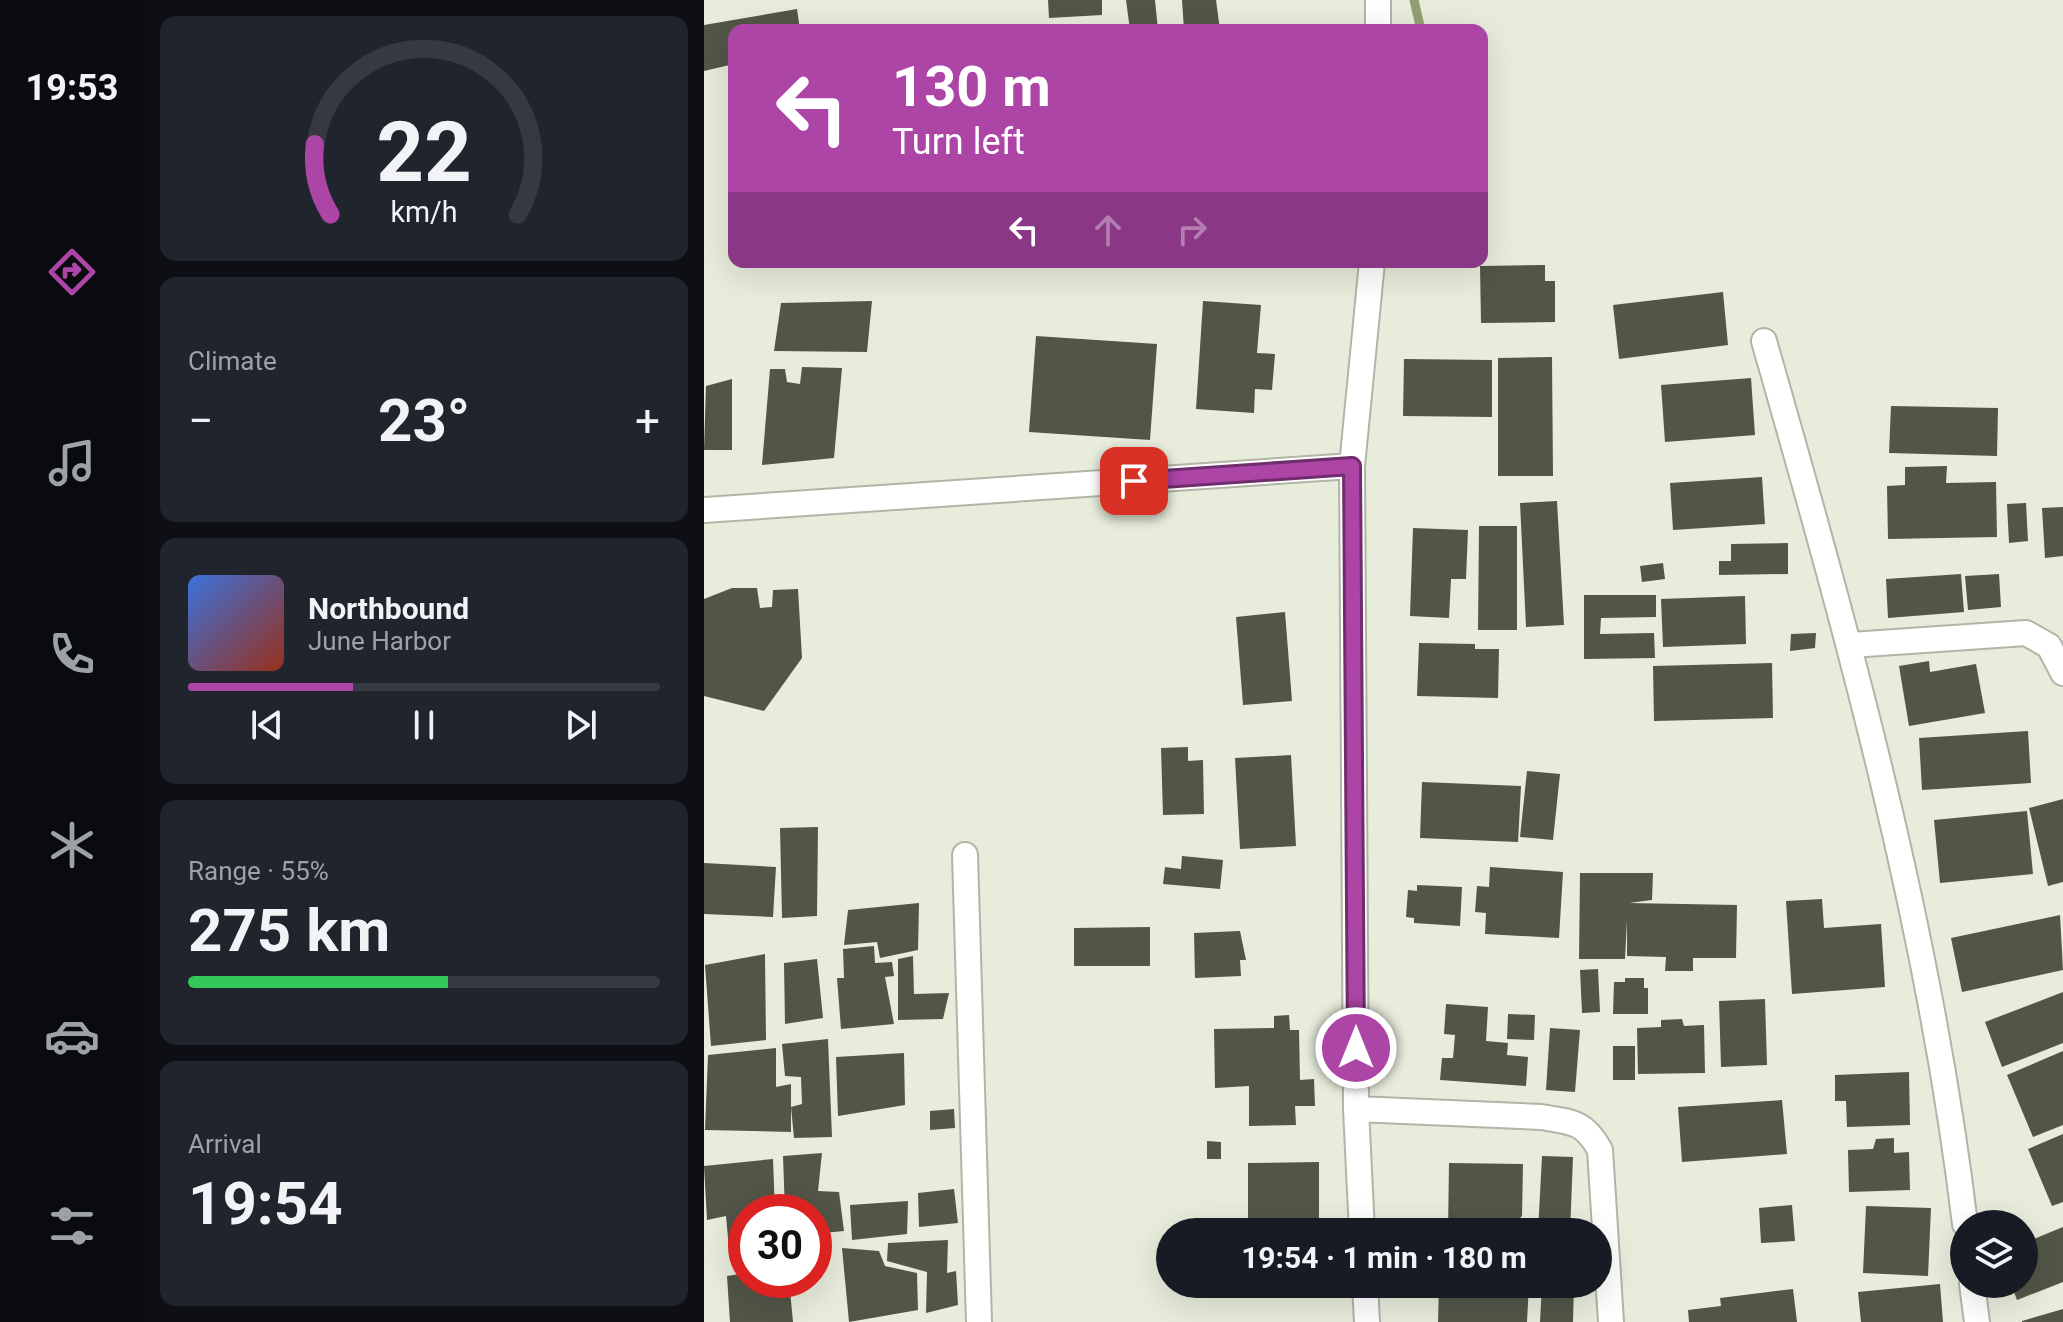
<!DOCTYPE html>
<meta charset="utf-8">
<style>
:root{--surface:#171b24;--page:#20242c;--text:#f1f3f6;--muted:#9ea1a6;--line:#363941;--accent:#ad45a7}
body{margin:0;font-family:Roboto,sans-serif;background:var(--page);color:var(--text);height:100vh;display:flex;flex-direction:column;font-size:30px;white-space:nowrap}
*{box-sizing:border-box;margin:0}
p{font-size:26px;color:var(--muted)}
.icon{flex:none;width:44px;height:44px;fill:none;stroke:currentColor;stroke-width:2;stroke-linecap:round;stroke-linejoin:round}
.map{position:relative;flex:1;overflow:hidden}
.panel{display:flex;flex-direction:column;gap:16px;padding:16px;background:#0d0f14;width:560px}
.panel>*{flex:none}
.hud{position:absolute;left:24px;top:24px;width:760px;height:244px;border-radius:16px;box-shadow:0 8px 32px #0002;background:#ad45a7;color:#fff;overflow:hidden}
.buttons{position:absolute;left:1246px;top:1210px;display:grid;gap:16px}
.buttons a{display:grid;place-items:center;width:88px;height:88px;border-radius:50%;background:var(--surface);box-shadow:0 8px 32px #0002;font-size:40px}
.speed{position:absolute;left:24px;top:1194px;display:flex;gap:16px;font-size:40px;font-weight:700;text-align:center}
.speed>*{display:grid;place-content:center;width:104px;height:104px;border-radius:50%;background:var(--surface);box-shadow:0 8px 32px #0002;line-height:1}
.speed .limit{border:12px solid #d22;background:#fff;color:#111}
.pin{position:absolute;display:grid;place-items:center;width:68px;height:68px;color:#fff;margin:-34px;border-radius:16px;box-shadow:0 4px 12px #0006}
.me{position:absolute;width:88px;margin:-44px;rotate:0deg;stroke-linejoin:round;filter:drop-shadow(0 0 6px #0008)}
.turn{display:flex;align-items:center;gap:28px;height:168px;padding:0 32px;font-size:36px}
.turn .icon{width:104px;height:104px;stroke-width:2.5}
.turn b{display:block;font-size:56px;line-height:68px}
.lanes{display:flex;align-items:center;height:76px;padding:0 32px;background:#0003;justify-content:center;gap:40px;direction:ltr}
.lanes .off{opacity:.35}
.big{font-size:60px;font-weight:700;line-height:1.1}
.panel .card{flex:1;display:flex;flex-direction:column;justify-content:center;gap:12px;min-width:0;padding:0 28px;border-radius:16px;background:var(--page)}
.panel .dial{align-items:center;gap:0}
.dial svg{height:208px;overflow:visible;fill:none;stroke:var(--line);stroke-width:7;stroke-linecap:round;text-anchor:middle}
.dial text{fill:var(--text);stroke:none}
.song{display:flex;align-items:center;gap:24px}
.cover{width:96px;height:96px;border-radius:12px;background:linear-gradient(135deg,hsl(220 70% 55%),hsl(10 70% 35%))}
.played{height:8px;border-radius:4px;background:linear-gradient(90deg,var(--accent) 35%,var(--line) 35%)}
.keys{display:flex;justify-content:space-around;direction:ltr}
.heat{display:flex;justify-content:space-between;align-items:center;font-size:44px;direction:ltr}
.charge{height:12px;border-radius:6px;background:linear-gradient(90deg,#34c759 55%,var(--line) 0)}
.trip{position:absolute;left:452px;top:1218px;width:456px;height:80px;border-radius:40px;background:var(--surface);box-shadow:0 8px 32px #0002;font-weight:700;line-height:80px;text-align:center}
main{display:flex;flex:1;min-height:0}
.tab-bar{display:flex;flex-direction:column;width:144px;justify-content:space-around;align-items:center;background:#090b0e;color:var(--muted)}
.tab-bar .icon{width:56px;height:56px}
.tab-bar .on{color:var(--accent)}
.tab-bar b{font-size:36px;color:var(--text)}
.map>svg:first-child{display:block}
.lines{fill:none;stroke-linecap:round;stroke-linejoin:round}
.stream{stroke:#939f73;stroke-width:9}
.building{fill:#525647}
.minor-casing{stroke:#b1b5a5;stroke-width:28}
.minor{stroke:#fff;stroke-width:24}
.route-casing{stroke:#702d6d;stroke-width:20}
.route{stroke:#ad45a7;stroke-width:14}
</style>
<main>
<nav class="tab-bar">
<b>19:53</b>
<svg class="icon on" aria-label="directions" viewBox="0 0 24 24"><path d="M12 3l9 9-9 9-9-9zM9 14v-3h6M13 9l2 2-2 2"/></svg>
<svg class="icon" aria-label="music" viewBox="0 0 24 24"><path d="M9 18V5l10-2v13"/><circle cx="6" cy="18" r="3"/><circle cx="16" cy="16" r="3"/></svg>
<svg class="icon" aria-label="phone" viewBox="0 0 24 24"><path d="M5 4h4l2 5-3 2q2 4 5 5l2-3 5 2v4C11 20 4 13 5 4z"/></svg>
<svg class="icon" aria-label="climate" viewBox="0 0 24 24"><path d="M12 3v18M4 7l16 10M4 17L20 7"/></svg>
<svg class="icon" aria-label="car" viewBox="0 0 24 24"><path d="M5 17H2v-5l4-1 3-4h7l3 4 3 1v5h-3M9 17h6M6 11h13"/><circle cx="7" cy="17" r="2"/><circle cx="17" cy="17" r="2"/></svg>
<svg class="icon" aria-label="filters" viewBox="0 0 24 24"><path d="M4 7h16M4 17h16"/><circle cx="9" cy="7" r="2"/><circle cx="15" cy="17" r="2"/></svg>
</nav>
<section class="panel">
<div class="card dial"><svg viewBox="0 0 100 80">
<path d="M14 69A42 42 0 1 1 86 69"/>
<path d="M14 69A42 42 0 0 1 8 42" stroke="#ad45a7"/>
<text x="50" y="56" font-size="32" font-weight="700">22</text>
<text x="50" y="72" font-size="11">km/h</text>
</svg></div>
<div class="card"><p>Climate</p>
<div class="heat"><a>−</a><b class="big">23°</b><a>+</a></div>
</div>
<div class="card">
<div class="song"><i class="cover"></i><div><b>Northbound</b><p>June Harbor</p></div></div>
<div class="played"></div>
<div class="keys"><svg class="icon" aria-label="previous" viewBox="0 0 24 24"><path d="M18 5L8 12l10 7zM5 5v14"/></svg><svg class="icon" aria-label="pause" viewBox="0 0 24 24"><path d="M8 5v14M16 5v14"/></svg><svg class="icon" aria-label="next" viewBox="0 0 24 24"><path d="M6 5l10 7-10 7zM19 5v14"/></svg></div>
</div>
<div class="card"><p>Range · 55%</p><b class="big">275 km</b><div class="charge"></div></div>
<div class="card"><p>Arrival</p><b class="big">19:54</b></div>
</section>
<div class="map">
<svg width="1359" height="1322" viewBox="0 0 1359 1322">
<rect width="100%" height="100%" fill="#e7ecdb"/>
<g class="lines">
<path class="stream" d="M710,0L717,30"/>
</g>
<path class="building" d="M344,0H398V15L345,18Z
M422,0H451L454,30H426Z
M478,0H512L516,30H480Z
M93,9L96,30H30V64L0,71V25Z
M841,265V281H851V322L777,323L776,266Z
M1019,292L1024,345L915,359L909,305Z
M168,301L163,352L70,351L77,303Z
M499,301L557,305L553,353L571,354L568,390L551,389L550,413L492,409Z
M332,336L453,344L446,440L325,432Z
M848,357L849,476H794V358Z
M700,359L788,360V417L699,416Z
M98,367L138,368L130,458L58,465L66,369H81L83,382L96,384Z
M1047,378L1051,435L961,442L957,385Z
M28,379V450H0L2,386Z
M1187,406L1294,408L1293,456L1185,453Z
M1243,466L1242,483L1292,482L1293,537L1184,539L1183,486L1201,485V467Z
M1058,477L1061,524L969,530L966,483Z
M853,501L860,625L822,627L816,503Z
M1322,503L1324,541L1305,543L1303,504Z
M1359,507V556L1341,558L1338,508Z
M775,526H813V630H774Z
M709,528L764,530L762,579H747L745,618L706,616Z
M1084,543V574L1015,575V561H1027V544Z
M959,563L961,579L938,582L936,566Z
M1257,574L1260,612L1184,618L1182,579Z
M1295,574L1297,607L1264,610L1261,576Z
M28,588H53L56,608L68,607L69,590L94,589L98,658L60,711L0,696V599Z
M880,595H952V617L897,618L896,634L950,633L951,658L880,659Z
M1041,596L1042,644L959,647L957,599Z
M581,612L588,701L539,705L532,617Z
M1112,633L1111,648L1086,651L1087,634Z
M715,643L771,644V649H795L794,698L713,696Z
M1225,661L1226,672L1272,664L1281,713L1205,726L1195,666Z
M1068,663L1069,718L950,721L949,666Z
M1324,731L1327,783L1218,790L1215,738Z
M484,747V761L499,760L500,814L459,815L457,748Z
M587,755L592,846L536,849L531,758Z
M823,771L856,774L849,840L816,837Z
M718,782L817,786L814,842L716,838Z
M1359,799V882L1344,886L1325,808Z
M1323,811L1329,874L1236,883L1230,820Z
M114,827L113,916L78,918L76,828Z
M478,856L519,860L516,889L459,884L461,867L477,869Z
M0,863L72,867L69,917L0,914Z
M786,867L859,872L855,938L781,934L782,913L771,912L773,886L785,887Z
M876,873H949L948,900L925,903L1033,905L1032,958H989V971H961L962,957L923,956V920L921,959H875Z
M713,885L758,887L756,926L710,923V918L702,917L704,890L713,891Z
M1118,899L1120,928L1177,924L1181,987L1088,994L1082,901Z
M215,903L214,950L176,958L173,942L140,945L144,910Z
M1356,915L1359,970L1258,992L1247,938Z
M446,927V966H370V928Z
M536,931L542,960H536L537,976L491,978L490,933Z
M170,946L171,963L188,962L190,976L181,977L190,1024L137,1029L133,978H140L139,949Z
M61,954L62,1040L7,1046L1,965Z
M209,956L210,994L245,993L239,1019L194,1020V959Z
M113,959L119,1018L81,1024L80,963Z
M894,969L896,1012L878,1013L876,970Z
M921,978H940V988H944V1014H909L910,982H921Z
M1359,992V1043L1298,1067L1281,1022Z
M1061,999L1063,1065L1017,1067L1015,1001Z
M742,1004L784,1007L782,1041L804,1043L803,1055L824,1057L822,1086L736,1080L738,1058H749L751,1035L740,1034Z
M804,1014L831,1015L830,1040L803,1039Z
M585,1015L586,1030H595L596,1080L610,1079L611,1106H591L592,1125L545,1126V1086L511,1088L510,1029L570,1028V1016Z
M978,1019L980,1026L1000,1025L1001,1073L934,1074L933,1028L957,1027V1020Z
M846,1028L876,1030L871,1092L842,1090Z
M124,1039L128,1137L90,1138L87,1107V1132L1,1130L4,1055L72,1048V1087L87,1084V1107L98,1104L97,1077L81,1076L78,1044Z
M909,1046H931V1080H909Z
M1359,1051V1125L1329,1137L1303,1075Z
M200,1053L201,1105L134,1116L132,1057Z
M1205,1072L1206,1125L1143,1127L1142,1101H1131V1075Z
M1078,1100L1083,1154L978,1162L974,1107Z
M250,1109L251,1128L226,1130V1111Z
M1359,1134V1202L1348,1206L1324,1149Z
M1190,1138V1153L1205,1152L1206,1190L1145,1192L1144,1150L1169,1149L1172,1139Z
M503,1141L517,1142V1159H503Z
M118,1153L114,1191L135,1192L140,1231L110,1234V1212H81L79,1156Z
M838,1156L869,1157L866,1232H834Z
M69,1159L71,1212H42V1248L25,1249L22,1216L3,1220L0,1166Z
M615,1162V1232H544V1163Z
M745,1163L819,1164L818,1216L802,1232H744Z
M250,1189L254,1223L215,1227L214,1193Z
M204,1201L203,1234L148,1240L146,1205Z
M1088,1205L1091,1241L1057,1243L1055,1208Z
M1162,1206L1227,1208L1224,1276L1159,1273Z
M1359,1227V1282L1313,1300L1307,1284H1320V1243Z
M244,1240L243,1273L252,1271L254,1305L222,1313L223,1272L183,1261L184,1243Z
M138,1248L175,1251L181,1266L213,1273L214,1310L145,1322Z
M42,1273V1280H85L89,1322H26L23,1276Z
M735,1284H825L823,1322H734Z
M838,1284H870L869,1322H836Z
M1236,1284L1239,1322H1157L1154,1292Z
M1089,1289L1093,1322H985L984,1310L1017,1306L1016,1298Z
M1359,1309V1322H1318V1321Z"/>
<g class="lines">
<g class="minor-casing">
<path id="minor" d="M674,0V30
M1060,341C1143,631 1225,924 1261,1224
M0,510L648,466
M1147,645L1322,633L1345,646L1359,673
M261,855L275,1322
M652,1109L837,1117C868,1122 880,1121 896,1150L907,1322
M658,1232L652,1109L648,466L668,262
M661,1284L663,1322
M1268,1284L1273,1322"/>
</g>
<use href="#minor" class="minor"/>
</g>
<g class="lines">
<g class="route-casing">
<path id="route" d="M430,481L648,466L652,1048"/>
</g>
<use href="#route" class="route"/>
</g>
</svg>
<div class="buttons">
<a><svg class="icon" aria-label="layers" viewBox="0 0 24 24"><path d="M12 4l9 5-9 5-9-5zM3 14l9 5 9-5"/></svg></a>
</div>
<div class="speed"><div class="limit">30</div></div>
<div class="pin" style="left:430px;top:481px;background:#d93025"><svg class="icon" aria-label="arrive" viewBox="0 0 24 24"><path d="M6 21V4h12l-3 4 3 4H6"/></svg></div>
<svg class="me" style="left:652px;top:1048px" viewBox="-20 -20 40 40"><circle r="17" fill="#ad45a7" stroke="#fff" stroke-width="3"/><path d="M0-11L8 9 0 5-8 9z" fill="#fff"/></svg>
<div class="trip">19:54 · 1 min · 180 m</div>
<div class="hud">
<div class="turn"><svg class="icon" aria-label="left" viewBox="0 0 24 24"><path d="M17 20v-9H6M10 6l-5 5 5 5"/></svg><div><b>130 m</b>Turn left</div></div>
<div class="lanes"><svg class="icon" aria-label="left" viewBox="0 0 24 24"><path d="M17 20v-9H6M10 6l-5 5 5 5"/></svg><svg class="icon off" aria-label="ahead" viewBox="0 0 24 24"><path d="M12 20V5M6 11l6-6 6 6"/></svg><svg class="icon off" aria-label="right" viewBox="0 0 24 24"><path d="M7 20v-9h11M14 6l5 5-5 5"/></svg></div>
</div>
</div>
</main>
